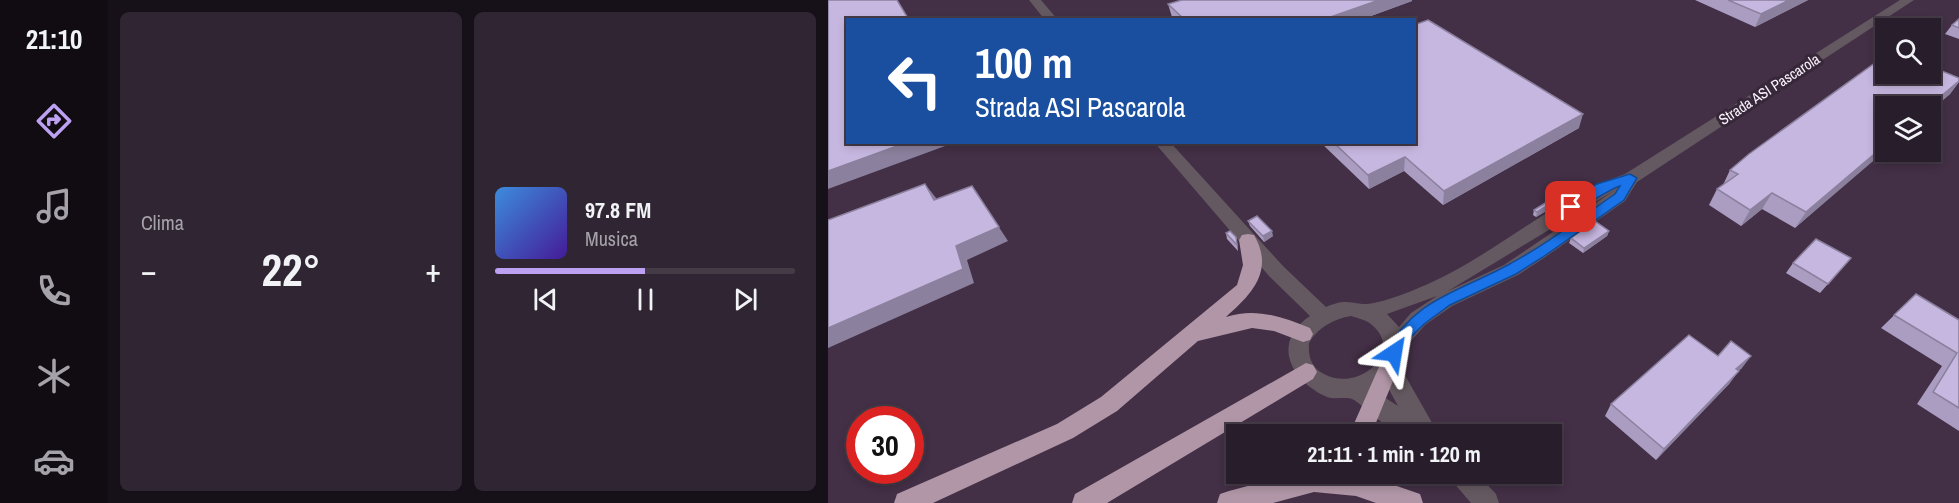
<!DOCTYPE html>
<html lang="it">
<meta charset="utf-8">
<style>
:root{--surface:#281d2b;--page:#302633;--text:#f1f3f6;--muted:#a5a2a9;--line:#443b47;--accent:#bca0f2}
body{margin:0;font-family:"Archivo Narrow",sans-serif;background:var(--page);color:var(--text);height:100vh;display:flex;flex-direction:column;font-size:22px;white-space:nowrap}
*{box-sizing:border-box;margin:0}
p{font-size:20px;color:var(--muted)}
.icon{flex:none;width:33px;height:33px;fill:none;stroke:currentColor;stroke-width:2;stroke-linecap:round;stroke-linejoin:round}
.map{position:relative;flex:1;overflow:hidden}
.panel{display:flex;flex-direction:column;gap:12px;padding:12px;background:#161018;width:720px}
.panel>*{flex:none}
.guide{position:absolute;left:18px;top:18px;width:570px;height:126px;border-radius:0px;box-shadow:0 3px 9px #0003,0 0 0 2px var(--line);background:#1a4fa0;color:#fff;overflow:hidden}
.fabs{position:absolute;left:1047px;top:18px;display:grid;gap:12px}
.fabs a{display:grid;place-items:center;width:66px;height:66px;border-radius:0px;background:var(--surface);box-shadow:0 3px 9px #0003,0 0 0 2px var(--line);font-size:30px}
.speed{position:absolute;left:18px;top:406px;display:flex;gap:12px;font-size:30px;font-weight:700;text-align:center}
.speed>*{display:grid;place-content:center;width:78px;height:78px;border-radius:50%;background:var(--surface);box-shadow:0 3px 9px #0003,0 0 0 2px var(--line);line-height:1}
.speed .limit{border:9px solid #d22;background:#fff;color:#111}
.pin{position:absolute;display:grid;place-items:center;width:51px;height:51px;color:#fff;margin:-26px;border-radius:12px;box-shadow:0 3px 9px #0006}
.me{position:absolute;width:66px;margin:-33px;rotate:33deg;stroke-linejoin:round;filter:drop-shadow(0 0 4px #0008)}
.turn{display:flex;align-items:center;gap:21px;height:126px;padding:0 30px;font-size:27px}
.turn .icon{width:78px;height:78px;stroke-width:2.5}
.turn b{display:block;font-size:42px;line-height:51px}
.big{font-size:45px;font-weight:700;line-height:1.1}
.panel .widget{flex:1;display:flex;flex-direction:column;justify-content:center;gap:9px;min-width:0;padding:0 21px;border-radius:9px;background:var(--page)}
.song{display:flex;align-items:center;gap:18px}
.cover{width:72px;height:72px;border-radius:9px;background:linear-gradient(135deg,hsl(210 70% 55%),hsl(260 70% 35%))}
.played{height:6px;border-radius:3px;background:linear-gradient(90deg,var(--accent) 50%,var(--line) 50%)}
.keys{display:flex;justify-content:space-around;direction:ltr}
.heat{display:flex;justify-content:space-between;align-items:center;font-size:33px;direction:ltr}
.panel .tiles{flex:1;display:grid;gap:12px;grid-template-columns:repeat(2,1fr)}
.trip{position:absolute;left:398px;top:424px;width:336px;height:60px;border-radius:0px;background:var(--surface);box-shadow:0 3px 9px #0003,0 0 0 2px var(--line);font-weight:700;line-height:60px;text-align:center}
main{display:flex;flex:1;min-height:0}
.menu{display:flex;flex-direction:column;width:108px;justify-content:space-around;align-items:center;background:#100c11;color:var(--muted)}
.menu .icon{width:42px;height:42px}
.menu .selected{color:var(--accent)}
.menu b{font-size:27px;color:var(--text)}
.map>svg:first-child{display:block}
.built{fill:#432f46;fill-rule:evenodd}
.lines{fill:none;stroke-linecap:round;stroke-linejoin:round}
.street{fill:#645960;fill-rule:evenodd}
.highway{fill:#b096a6;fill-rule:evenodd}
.wall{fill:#aa9dc1}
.shaded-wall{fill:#8b809d}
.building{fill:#c6b7e0;stroke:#8b809d;stroke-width:1.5}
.route{fill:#1a73e8;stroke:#114b97;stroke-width:1.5}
.labels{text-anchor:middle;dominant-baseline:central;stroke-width:6;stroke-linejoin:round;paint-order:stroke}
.far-street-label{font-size:15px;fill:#faf0fc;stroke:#362739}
</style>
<main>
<nav class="menu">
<b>21:10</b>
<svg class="icon selected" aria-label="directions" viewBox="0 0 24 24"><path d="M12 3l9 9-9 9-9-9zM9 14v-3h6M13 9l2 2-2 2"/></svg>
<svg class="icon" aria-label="music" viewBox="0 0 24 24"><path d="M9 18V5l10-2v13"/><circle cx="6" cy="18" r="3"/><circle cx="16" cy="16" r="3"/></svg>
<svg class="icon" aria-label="phone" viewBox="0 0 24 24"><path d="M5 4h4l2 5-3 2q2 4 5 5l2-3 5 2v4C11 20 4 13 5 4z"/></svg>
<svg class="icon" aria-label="climate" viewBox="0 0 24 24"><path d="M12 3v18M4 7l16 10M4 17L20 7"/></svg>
<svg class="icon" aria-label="car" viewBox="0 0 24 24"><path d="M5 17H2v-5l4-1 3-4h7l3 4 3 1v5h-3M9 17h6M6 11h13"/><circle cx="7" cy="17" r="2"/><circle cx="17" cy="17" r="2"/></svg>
</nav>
<section class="panel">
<div class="tiles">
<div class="widget"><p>Clima</p>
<div class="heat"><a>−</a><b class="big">22°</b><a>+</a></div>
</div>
<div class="widget">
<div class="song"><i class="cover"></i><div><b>97.8 FM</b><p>Musica</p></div></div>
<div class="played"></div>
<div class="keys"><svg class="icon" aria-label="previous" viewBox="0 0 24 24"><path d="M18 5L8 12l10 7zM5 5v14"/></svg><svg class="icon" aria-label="pause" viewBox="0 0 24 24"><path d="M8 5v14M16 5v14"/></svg><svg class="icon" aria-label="next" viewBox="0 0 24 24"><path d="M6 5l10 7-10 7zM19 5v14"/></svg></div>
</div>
</div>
</section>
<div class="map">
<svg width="1131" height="503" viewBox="0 0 1131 503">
<rect width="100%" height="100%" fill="#362739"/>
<path class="built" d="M0,0H1131V503H0ZM20,20H586V142H20ZM1058,28H1102V74H1058ZM1058,106H1102V152H1058ZM32,420H82V471H32ZM408,435H723V474H408Z"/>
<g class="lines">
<path class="street" d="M201,0H213L230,20H217Z
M1072,0H1086L809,182L797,201L716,258L690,275L624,306L597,325L583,341L570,363L611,435C600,435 584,438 574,435C561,431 537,407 526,400C520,396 506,400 499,397C462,381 443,342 482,316L441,276L326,142H342L455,266L498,307C516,300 517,302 534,304C551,305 584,291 600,284C669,253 726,198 797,174ZM787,190L676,265L620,291ZM609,296L583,313L571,327L559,314ZM523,316C529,318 539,320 544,325C576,351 532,393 496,374C483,367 480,356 481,343C490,327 506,319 523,316ZM557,382L570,406L545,390Z
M621,474H649L668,494L671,503H643L625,482Z"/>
<path class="highway" d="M420,234L426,235C447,271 423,295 398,317C428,307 454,317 482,328L485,334L482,340L475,342L446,331L424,328L370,341L289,411L245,438L105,503H66L69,494L229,424L273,397L409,285L415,265L411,240L414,235Z
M561,357L568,360L571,366L543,435H521L554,360Z
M478,363L485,365L489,372L485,379L279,503H244L247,494Z
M464,474H534L592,494L595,503H548L528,496L486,492L445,503H389L392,494L401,491Z"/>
</g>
<path class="wall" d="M867,0H980L927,27Z
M584,1L532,20H347L344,17L340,4Z
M1131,19V39L1117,34L1124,25Z
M1131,78V82L1122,94L1102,111V106L967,228L934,209L913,226L881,205L889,189L895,185L902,170Z
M751,128L615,205L576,171L541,189L492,142H586Z
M732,203L708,217L705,215L706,210Z
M420,221L445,236L436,242L422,226Z
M781,231L779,236L755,253L741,243L743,238Z
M398,233L409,242L410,251L399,239Z
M1023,258L992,293L958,273L965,263Z
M1088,294L1131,320V431L1089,404L1114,366L1053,328Z
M890,356L914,368L910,371L901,384L828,460L777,416L783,404Z"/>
<path class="shaded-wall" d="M551,0H584V1L532,20H494Z
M961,0H980L927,27L933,14Z
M1131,81L1122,94L1102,111V106H1101Z
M755,114L751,128L615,205L616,191Z
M80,142H128L0,189V171Z
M1058,144V150L967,228L978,212Z
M577,157L576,171L541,189L540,175Z
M97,184L108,198L117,214L106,200Z
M144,186L180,241L139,260L146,283L0,348V328L128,246Z
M944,193L934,209L913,226L922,210Z
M733,197L732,203L708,217L709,212Z
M444,231L445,236L436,242L435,236Z
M781,231L779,236L755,253L756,248Z
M923,356L914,368L898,381L908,369Z
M911,371L901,384L828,460L836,449Z"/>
<path class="building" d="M0,0H69L81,20H20V142H80L0,171Z
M354,0H551L494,20H357L340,4Z
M900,0H961L933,14Z
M1131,19V28L1124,25Z
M600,20L755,114L616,191L577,157L540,175L505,142H586V25Z
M1058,55V74H1102V66L1131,78V81L1101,106H1058V144L978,212L944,193L922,210L889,189L910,174L902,170L921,154Z
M97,184L106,200L144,186L171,227L128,246L135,269L0,328V220Z
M730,195L733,197L709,212L706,210Z
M429,216L444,231L435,236L420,221Z
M767,221L781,231L756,248L743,238Z
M402,231L408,237L409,245L398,233Z
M988,239L1023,258L1000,284L965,263Z
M1088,294L1131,320V408L1105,392L1129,353L1066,315Z
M861,335L890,356L903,341L923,356L908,369L911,371L836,449L783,404Z"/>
<path class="route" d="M802,174L809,178L796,200L715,257L688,274L622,305L596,324L581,339L571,358H560L558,353C584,300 630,292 678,266C716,246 751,219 787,194L792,186C778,190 750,213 739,210V204L769,184Z"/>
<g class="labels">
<g class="far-street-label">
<text transform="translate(941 89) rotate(-33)">Strada ASI Pascarola</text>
</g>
</g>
</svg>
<div class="fabs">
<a><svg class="icon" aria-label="search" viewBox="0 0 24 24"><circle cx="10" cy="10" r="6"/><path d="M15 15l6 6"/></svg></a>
<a><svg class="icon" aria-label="layers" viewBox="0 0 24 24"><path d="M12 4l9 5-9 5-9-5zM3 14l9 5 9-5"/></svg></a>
</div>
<div class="speed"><div class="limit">30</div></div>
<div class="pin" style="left:743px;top:207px;background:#d93025"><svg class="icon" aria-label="arrive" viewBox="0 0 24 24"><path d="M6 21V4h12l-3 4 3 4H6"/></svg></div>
<svg class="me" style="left:566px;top:353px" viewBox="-20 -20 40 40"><path d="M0-17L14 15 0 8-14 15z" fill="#1a73e8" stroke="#fff" stroke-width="4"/></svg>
<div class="trip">21:11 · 1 min · 120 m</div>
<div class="guide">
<div class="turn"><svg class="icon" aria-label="left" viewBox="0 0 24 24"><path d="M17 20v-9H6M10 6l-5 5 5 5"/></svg><div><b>100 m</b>Strada ASI Pascarola</div></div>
</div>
</div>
</main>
